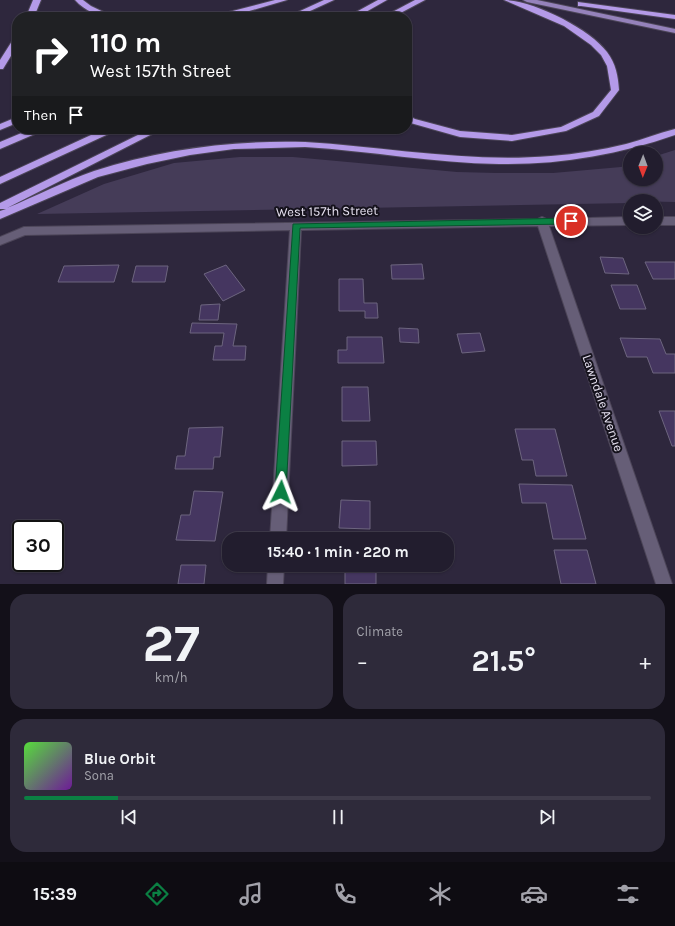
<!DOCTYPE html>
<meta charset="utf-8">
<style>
:root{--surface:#221d2e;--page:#2e2a3a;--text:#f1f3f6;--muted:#a2a2aa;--line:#3f3b4a;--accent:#0b8043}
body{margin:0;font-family:Karla,sans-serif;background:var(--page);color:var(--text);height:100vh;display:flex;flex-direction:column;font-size:15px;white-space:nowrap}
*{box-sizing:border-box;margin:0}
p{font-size:13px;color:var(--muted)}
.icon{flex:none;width:22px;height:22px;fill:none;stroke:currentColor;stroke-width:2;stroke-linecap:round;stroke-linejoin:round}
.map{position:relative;height:584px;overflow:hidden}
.sheet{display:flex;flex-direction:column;gap:10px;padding:10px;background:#131019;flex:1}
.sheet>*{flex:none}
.hud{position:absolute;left:12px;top:12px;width:400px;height:122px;border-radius:16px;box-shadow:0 1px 3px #0004,0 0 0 1px var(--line);background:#202124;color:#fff;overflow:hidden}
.needle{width:26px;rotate:181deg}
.buttons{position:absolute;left:623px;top:146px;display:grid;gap:8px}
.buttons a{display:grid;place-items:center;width:40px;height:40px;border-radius:50%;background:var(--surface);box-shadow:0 1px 3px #0004,0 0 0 1px var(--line);font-size:20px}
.speed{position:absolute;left:12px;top:520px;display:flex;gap:8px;font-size:20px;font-weight:700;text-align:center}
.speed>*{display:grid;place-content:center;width:52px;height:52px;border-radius:50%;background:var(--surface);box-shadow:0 1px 3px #0004,0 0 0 1px var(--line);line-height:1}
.speed .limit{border:2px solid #111;border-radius:6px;background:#fff;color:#111}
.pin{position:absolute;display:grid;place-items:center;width:34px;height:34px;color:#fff;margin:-17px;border:2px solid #fff;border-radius:50%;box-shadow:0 1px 4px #0007}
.me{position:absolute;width:44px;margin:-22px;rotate:3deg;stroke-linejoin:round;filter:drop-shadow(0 0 3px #0008)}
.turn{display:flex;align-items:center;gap:14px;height:84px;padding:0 12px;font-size:18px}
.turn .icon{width:52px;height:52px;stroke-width:2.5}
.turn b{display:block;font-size:28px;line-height:34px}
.then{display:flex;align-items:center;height:38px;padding:0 12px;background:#0003;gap:8px;font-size:15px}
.big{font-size:30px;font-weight:700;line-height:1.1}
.sheet .widget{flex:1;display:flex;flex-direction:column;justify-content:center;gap:6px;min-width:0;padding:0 14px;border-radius:16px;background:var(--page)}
.sheet .dial{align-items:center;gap:0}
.dial b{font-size:52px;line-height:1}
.song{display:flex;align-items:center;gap:12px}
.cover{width:48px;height:48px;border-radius:6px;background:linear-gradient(135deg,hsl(110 70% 55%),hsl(280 70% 35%))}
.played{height:4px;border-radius:2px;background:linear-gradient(90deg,var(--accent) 15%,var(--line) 15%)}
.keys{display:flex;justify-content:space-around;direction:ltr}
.heat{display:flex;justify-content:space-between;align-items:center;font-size:22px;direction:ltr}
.sheet .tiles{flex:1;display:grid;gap:10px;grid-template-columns:1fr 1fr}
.widget:last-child{grid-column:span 2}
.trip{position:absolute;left:222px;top:532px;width:232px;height:40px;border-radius:16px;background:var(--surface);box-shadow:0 1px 3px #0004,0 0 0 1px var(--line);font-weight:700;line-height:40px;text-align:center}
.tab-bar{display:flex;height:64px;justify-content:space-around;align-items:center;background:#0e0c12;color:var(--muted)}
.tab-bar .icon{width:28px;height:28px}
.tab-bar .active{color:var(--accent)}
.tab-bar b{font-size:18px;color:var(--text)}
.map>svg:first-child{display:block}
.green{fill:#453c58}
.building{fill:#453660;stroke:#6d657f}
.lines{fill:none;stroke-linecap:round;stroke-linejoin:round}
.minor-casing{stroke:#4c4558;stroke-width:2}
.major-casing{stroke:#4c4558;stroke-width:2}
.highway-casing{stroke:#4c4558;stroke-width:2}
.minor{fill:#665e77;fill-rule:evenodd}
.major{fill:#9582bb;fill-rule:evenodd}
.highway{fill:#b49ae8;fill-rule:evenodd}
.route{fill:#0b8043;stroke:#07532c}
.labels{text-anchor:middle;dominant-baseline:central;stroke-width:4;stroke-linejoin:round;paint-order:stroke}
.street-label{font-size:13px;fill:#e5e0ef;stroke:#15121c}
</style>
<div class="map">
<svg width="675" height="584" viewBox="0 0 675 584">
<rect width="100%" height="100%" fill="#2e273d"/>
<path class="green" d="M675,150V202L630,201V203L37,214L104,184L174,163L240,157H293L457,172L496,173H553L621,167L630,164V179H656V156Z"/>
<path class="building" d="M600,257L623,258L629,274L605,273Z
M645,262H675V279H653Z
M422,264L424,279H392L391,265Z
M119,265L114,282H58L64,266Z
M226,265L245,290L223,301L204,274Z
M136,266H168L165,282H132Z
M339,279H363L364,303H377L378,318H365V311H339Z
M611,285H637L646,309H620Z
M220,304L218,320H199L201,305Z
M192,323L237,324L233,346H246L245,360H213L215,346H222L224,333H190Z
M399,328L418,329L419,343L400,342Z
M480,333L485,351L462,353L457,334Z
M347,337H382L384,363H338V350H347Z
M620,338L660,339L666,354H675V373H653L647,357H627Z
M342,387H368L370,421H342Z
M659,411H675V446H672Z
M223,427L220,457H214L213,469H175L177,456H185L189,428Z
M515,429H555L567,476H536L533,460H522Z
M342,441H376L377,465L342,466Z
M519,484L572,485L586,539H553L546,503H522Z
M194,491L223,492L215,541L176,540L181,515H190Z
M341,500L370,501V529L339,528Z
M554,550H587L596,584H561Z
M181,565H206L204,584H178Z
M345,565H376V584H345Z"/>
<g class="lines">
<g class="minor-casing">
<path id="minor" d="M542,217L546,219L630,217V225L549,226L672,584H656L538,226L301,230L286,539H270L290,230L25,235L0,245V237L24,227L538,219Z
M656,217H675V225H656Z
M268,565H284L283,584H267Z"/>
</g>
<g class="major-casing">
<path id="major" d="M523,0H537L675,29V33L527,2Z"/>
</g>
<g class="highway-casing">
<path id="highway" d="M33,0H41L34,17H26Z
M75,0H83L91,6L114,17C99,17 85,11 75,0Z
M275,0H287L229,17H216L217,15Z
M324,0H334L297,17H287Z
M378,0H387L357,17H347Z
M415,0H425L393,17H383Z
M504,0C533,0 590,29 607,52C616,64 618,76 619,90L599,116L566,131L512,141L460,137L407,122V115L415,119L460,131L512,135L561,127L593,112L611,90L607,66L601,55L591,45L564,26Z
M578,2L675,15V19L581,6H578Z
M14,38H17V46L3,69H0V60Z
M17,117V123L0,130V124Z
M31,129H44L42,131L0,149V142Z
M104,129H117L115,131L0,184V177Z
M150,129H162L7,208C36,196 65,181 94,171C162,149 234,140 305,142C387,147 469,163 551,156C576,154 601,150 626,144C642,140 658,133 675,129V135C618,155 559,165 499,164C434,163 370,151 305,147L234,149L190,155L147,164L98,177L0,219V211L6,209H0V203Z"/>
</g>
<use href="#minor" class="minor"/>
<use href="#major" class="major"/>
<use href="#highway" class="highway"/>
</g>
<path class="route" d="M571,218L576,221L571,224L300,228L286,492L285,496L281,498L277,496L275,492L293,224Z"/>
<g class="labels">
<g class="street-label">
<text transform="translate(327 211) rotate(-1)">West 157th Street</text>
<text transform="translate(603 403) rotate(71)">Lawndale Avenue</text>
</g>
</g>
</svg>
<div class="buttons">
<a><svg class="needle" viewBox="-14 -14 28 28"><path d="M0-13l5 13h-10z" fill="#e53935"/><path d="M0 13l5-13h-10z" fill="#a2a2aa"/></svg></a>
<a><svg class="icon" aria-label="layers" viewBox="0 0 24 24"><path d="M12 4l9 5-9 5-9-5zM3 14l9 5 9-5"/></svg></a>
</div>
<div class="speed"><div class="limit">30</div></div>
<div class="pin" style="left:571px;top:221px;background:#d93025"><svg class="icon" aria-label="arrive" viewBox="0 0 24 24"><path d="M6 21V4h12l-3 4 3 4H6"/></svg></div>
<svg class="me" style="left:281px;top:492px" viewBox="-20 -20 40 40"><path d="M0-17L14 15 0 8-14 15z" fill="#0b8043" stroke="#fff" stroke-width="4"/></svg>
<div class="trip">15:40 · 1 min · 220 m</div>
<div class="hud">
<div class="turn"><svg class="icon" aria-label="right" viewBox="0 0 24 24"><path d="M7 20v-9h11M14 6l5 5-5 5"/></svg><div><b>110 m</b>West 157th Street</div></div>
<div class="then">Then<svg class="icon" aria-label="arrive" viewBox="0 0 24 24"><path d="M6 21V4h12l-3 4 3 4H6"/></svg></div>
</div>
</div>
<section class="sheet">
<div class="tiles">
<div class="widget dial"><b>27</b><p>km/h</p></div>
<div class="widget"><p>Climate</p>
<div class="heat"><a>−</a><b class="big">21.5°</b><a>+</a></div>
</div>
<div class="widget">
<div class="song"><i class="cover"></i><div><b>Blue Orbit</b><p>Sona</p></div></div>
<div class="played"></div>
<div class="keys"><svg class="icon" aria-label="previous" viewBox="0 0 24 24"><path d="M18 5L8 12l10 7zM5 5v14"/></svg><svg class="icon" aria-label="pause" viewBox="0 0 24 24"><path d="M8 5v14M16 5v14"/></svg><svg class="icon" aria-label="next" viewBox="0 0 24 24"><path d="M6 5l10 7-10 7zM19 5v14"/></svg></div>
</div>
</div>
</section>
<nav class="tab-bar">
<b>15:39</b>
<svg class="icon active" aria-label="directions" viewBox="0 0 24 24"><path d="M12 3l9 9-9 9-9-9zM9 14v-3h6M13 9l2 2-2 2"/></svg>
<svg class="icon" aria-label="music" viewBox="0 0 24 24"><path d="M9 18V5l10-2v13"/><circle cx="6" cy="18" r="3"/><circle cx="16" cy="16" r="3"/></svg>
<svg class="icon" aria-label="phone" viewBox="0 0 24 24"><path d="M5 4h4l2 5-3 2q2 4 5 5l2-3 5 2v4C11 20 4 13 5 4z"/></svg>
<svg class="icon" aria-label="climate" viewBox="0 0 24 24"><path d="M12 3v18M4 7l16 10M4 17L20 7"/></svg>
<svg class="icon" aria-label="car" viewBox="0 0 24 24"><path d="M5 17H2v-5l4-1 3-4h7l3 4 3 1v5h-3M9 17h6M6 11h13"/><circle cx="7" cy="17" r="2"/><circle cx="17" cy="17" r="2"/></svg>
<svg class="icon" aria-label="filters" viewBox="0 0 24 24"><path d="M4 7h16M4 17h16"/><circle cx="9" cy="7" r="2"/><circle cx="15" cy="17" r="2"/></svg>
</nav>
